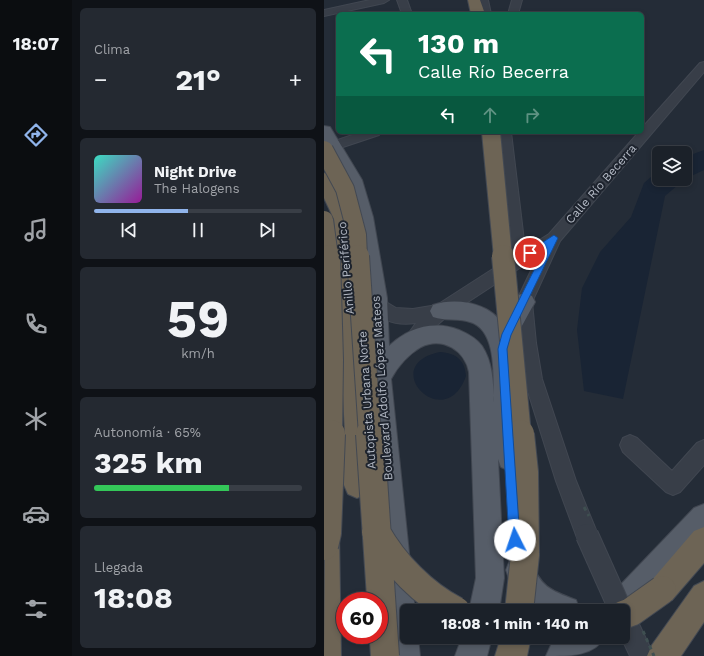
<!DOCTYPE html>
<html lang="es">
<meta charset="utf-8">
<style>
:root{--surface:#1b2129;--page:#242931;--text:#f1f3f6;--muted:#a0a3a8;--line:#393e46;--accent:#90b4eb}
body{margin:0;font-family:"Work Sans",sans-serif;background:var(--page);color:var(--text);height:100vh;display:flex;flex-direction:column;font-size:15px;white-space:nowrap}
*{box-sizing:border-box;margin:0}
p{font-size:13px;color:var(--muted)}
.icon{flex:none;width:22px;height:22px;fill:none;stroke:currentColor;stroke-width:2;stroke-linecap:round;stroke-linejoin:round}
.map{position:relative;flex:1;overflow:hidden}
.sheet{display:flex;flex-direction:column;gap:8px;padding:8px;background:#0f1217;width:252px}
.sheet>*{flex:none}
.banner{position:absolute;left:12px;top:12px;width:308px;height:122px;border-radius:6px;box-shadow:0 2px 6px #0003,0 0 0 1px var(--line);background:#0b6e4f;color:#fff;overflow:hidden}
.buttons{position:absolute;left:328px;top:146px;display:grid;gap:8px}
.buttons a{display:grid;place-items:center;width:40px;height:40px;border-radius:6px;background:var(--surface);box-shadow:0 2px 6px #0003,0 0 0 1px var(--line);font-size:20px}
.speed{position:absolute;left:12px;top:592px;display:flex;gap:8px;font-size:20px;font-weight:700;text-align:center}
.speed>*{display:grid;place-content:center;width:52px;height:52px;border-radius:50%;background:var(--surface);box-shadow:0 2px 6px #0003,0 0 0 1px var(--line);line-height:1}
.speed .limit{border:6px solid #d22;background:#fff;color:#111}
.pin{position:absolute;display:grid;place-items:center;width:34px;height:34px;color:#fff;margin:-17px;border:2px solid #fff;border-radius:50%;box-shadow:0 1px 4px #0007}
.me{position:absolute;width:44px;margin:-22px;rotate:356deg;stroke-linejoin:round;filter:drop-shadow(0 0 3px #0008)}
.turn{display:flex;align-items:center;gap:14px;height:84px;padding:0 16px;font-size:18px}
.turn .icon{width:52px;height:52px;stroke-width:2.5}
.turn b{display:block;font-size:28px;line-height:34px}
.lanes{display:flex;align-items:center;height:38px;padding:0 16px;background:#0003;justify-content:center;gap:20px;direction:ltr}
.lanes .off{opacity:.35}
.big{font-size:30px;font-weight:700;line-height:1.1}
.sheet .tile{flex:1;display:flex;flex-direction:column;justify-content:center;gap:6px;min-width:0;padding:0 14px;border-radius:6px;background:var(--page)}
.sheet .dial{align-items:center;gap:0}
.dial b{font-size:52px;line-height:1}
.song{display:flex;align-items:center;gap:12px}
.cover{width:48px;height:48px;border-radius:6px;background:linear-gradient(135deg,hsl(170 70% 55%),hsl(300 70% 35%))}
.played{height:4px;border-radius:2px;background:linear-gradient(90deg,var(--accent) 45%,var(--line) 45%)}
.keys{display:flex;justify-content:space-around;direction:ltr}
.heat{display:flex;justify-content:space-between;align-items:center;font-size:22px;direction:ltr}
.charge{height:6px;border-radius:3px;background:linear-gradient(90deg,#34c759 65%,var(--line) 0)}
.trip{position:absolute;left:76px;top:604px;width:230px;height:40px;border-radius:6px;background:var(--surface);box-shadow:0 2px 6px #0003,0 0 0 1px var(--line);font-weight:700;line-height:40px;text-align:center}
main{display:flex;flex:1;min-height:0}
.menu{display:flex;flex-direction:column;width:72px;justify-content:space-around;align-items:center;background:#0b0d10;color:var(--muted)}
.menu .icon{width:28px;height:28px}
.menu .selected{color:var(--accent)}
.menu b{font-size:18px;color:var(--text)}
.map>svg:first-child{display:block}
.water{fill:#192434}
.lines{fill:none;stroke-linecap:round;stroke-linejoin:round}
.minor-casing{stroke:#414751;stroke-width:2}
.major-casing{stroke:#414751;stroke-width:2}
.highway-casing{stroke:#434953;stroke-width:2}
.minor{fill:#383e48;fill-rule:evenodd}
.major{fill:#565d68;fill-rule:evenodd}
.highway{fill:#6d6455;fill-rule:evenodd}
.minor-bridge-casing{stroke:#414751;stroke-width:24;stroke-linecap:butt}
.highway-bridge-far2-casing{stroke:#434953;stroke-width:20;stroke-linecap:butt}
.highway-bridge-far1-casing{stroke:#434953;stroke-width:24;stroke-linecap:butt}
.highway-bridge-casing{stroke:#434953;stroke-width:30;stroke-linecap:butt}
.path-bridge{stroke:#3f4f51;stroke-width:3;stroke-dasharray:4 4;stroke-linecap:butt}
.minor-bridge{stroke:#383e48;stroke-width:22}
.highway-bridge-far2{stroke:#6d6455;stroke-width:18}
.highway-bridge-far1{stroke:#6d6455;stroke-width:22}
.highway-bridge{stroke:#6d6455;stroke-width:28}
.route{fill:#1a73e8;stroke:#114b97}
.labels{text-anchor:middle;dominant-baseline:central;stroke-width:4;stroke-linejoin:round;paint-order:stroke}
.street-label{font-size:12px;fill:#b3b9c4;stroke:#1d232d}
</style>
<main>
<nav class="menu">
<b>18:07</b>
<svg class="icon selected" aria-label="directions" viewBox="0 0 24 24"><path d="M12 3l9 9-9 9-9-9zM9 14v-3h6M13 9l2 2-2 2"/></svg>
<svg class="icon" aria-label="music" viewBox="0 0 24 24"><path d="M9 18V5l10-2v13"/><circle cx="6" cy="18" r="3"/><circle cx="16" cy="16" r="3"/></svg>
<svg class="icon" aria-label="phone" viewBox="0 0 24 24"><path d="M5 4h4l2 5-3 2q2 4 5 5l2-3 5 2v4C11 20 4 13 5 4z"/></svg>
<svg class="icon" aria-label="climate" viewBox="0 0 24 24"><path d="M12 3v18M4 7l16 10M4 17L20 7"/></svg>
<svg class="icon" aria-label="car" viewBox="0 0 24 24"><path d="M5 17H2v-5l4-1 3-4h7l3 4 3 1v5h-3M9 17h6M6 11h13"/><circle cx="7" cy="17" r="2"/><circle cx="17" cy="17" r="2"/></svg>
<svg class="icon" aria-label="filters" viewBox="0 0 24 24"><path d="M4 7h16M4 17h16"/><circle cx="9" cy="7" r="2"/><circle cx="15" cy="17" r="2"/></svg>
</nav>
<section class="sheet">
<div class="tile"><p>Clima</p>
<div class="heat"><a>−</a><b class="big">21°</b><a>+</a></div>
</div>
<div class="tile">
<div class="song"><i class="cover"></i><div><b>Night Drive</b><p>The Halogens</p></div></div>
<div class="played"></div>
<div class="keys"><svg class="icon" aria-label="previous" viewBox="0 0 24 24"><path d="M18 5L8 12l10 7zM5 5v14"/></svg><svg class="icon" aria-label="pause" viewBox="0 0 24 24"><path d="M8 5v14M16 5v14"/></svg><svg class="icon" aria-label="next" viewBox="0 0 24 24"><path d="M6 5l10 7-10 7zM19 5v14"/></svg></div>
</div>
<div class="tile dial"><b>59</b><p>km/h</p></div>
<div class="tile"><p>Autonomía · 65%</p><b class="big">325 km</b><div class="charge"></div></div>
<div class="tile"><p>Llegada</p><b class="big">18:08</b></div>
</section>
<div class="map">
<svg width="380" height="656" viewBox="0 0 380 656">
<rect width="100%" height="100%" fill="#242c37"/>
<path class="water" d="M380,150V170L361,179V157Z
M335,170V179H361L341,196L299,399L260,391L253,330L258,288L276,252L307,217L320,183Z
M116,352C132,353 141,360 142,376C121,436 52,365 116,352Z"/>
<g class="lines">
<g class="minor-casing">
<path id="minor" d="M46,0H65L60,3L0,16V10Z
M73,0H83L88,14H78Z
M154,0H164L167,14H157Z
M188,0H198L194,14H184Z
M380,62V72L236,241L208,302L212,343L218,379L252,481L274,535L271,543L263,546L255,543L252,535L232,481L200,379L194,343L192,302L214,256L127,313L105,332L95,345L89,348L83,345L80,340L92,323C68,326 54,320 44,298L46,293L52,291L58,293L62,302L72,308L89,309L113,305L186,258L175,132H187L201,249L225,234L315,132H318V128L376,63Z
M37,132H56L55,135L10,150L5,149L3,146L5,143Z
M306,435L313,438L348,471L373,443L380,440V465L356,492L349,495L342,492L299,452L296,445L299,438Z
M299,603L307,607L330,656H306L297,637H299V611H289L291,607Z"/>
</g>
<g class="major-casing">
<path id="major" d="M0,126L6,127L38,180L49,217L63,298L65,346C85,327 110,320 135,330C144,334 152,338 158,346C169,363 169,382 170,402C169,379 174,330 146,322C134,318 121,321 109,317L106,311L109,305C132,297 164,303 178,323L192,296L200,293L208,296L211,302L188,344L190,349L199,458L195,467L186,471L177,467L174,459L180,578L175,611H145L152,578L145,372C141,351 119,336 97,347C85,354 74,366 67,379L91,611H83V637H94L96,656H64L43,377L41,298L31,217L20,180L0,145Z
M380,504V538L304,622L299,623V611H278L282,600L370,508Z
M196,556L206,560C217,587 225,590 252,600L256,611H206L191,595L182,570L186,560Z
M138,637H168L163,656H131Z
M239,637H281C270,656 247,656 222,656L227,645Z"/>
</g>
<g class="highway-casing">
<path id="highway" d="M144,0H156L161,14H147Z
M0,173L6,175L28,219L48,458L43,467L46,485L42,494L33,498L24,494L20,485L14,444L18,435L21,434L10,219L0,198Z
M1,516L11,520L15,530L17,656H0Z
M380,527V563L348,600L338,605L328,600L323,590L328,580L370,531Z
M380,581V622L357,656H323L328,645L370,586Z
M177,637H207L203,656H171Z"/>
</g>
<use href="#minor" class="minor"/>
<use href="#major" class="major"/>
<use href="#highway" class="highway"/>
<g class="minor-bridge-casing">
<path id="minor-bridge" d="M263,535L297,611"/>
</g>
<g class="highway-bridge-far2-casing">
<path id="highway-bridge-far2" d="M167,132L179,257
M0,150L21,189L33,235L34,257
M0,220L5,257"/>
</g>
<g class="highway-bridge-far1-casing">
<path id="highway-bridge-far1" d="M5,256L8,360L7,435
M34,256L46,435
M179,256L196,435"/>
</g>
<g class="highway-bridge-casing">
<path id="highway-bridge" d="M46,434L61,656
M52,532C70,564 99,594 132,611
M0,546L3,533L7,434
M195,611L201,555L200,472L196,434
M299,615L307,612L338,590"/>
</g>
<path class="path-bridge" d="M260,507L265,516
M319,631L330,656"/>
<use href="#minor-bridge" class="minor-bridge"/>
<use href="#highway-bridge-far2" class="highway-bridge-far2"/>
<use href="#highway-bridge-far1" class="highway-bridge-far1"/>
<use href="#highway-bridge" class="highway-bridge"/>
</g>
<path class="route" d="M230,235L234,238L187,335L183,349L196,540L195,544L191,545L187,544L185,540L174,349L178,334L221,248L206,256L202,253Z"/>
<g class="labels">
<g class="street-label">
<text transform="translate(277 184) rotate(-49)">Calle Río Becerra</text>
<text transform="translate(22 268) rotate(-95)">Anillo Periférico</text>
<text transform="translate(58 388) rotate(-94)">Boulevard Adolfo López Mateos</text>
<text transform="translate(43 400) rotate(-94)">Autopista Urbana Norte</text>
</g>
</g>
</svg>
<div class="buttons">
<a><svg class="icon" aria-label="layers" viewBox="0 0 24 24"><path d="M12 4l9 5-9 5-9-5zM3 14l9 5 9-5"/></svg></a>
</div>
<div class="speed"><div class="limit">60</div></div>
<div class="pin" style="left:206px;top:253px;background:#d93025"><svg class="icon" aria-label="arrive" viewBox="0 0 24 24"><path d="M6 21V4h12l-3 4 3 4H6"/></svg></div>
<svg class="me" style="left:191px;top:540px" viewBox="-20 -20 40 40"><circle r="19" fill="#fff"/><path d="M0-13L10 11 0 6-10 11z" fill="#1a73e8"/></svg>
<div class="trip">18:08 · 1 min · 140 m</div>
<div class="banner">
<div class="turn"><svg class="icon" aria-label="left" viewBox="0 0 24 24"><path d="M17 20v-9H6M10 6l-5 5 5 5"/></svg><div><b>130 m</b>Calle Río Becerra</div></div>
<div class="lanes"><svg class="icon" aria-label="left" viewBox="0 0 24 24"><path d="M17 20v-9H6M10 6l-5 5 5 5"/></svg><svg class="icon off" aria-label="ahead" viewBox="0 0 24 24"><path d="M12 20V5M6 11l6-6 6 6"/></svg><svg class="icon off" aria-label="right" viewBox="0 0 24 24"><path d="M7 20v-9h11M14 6l5 5-5 5"/></svg></div>
</div>
</div>
</main>
